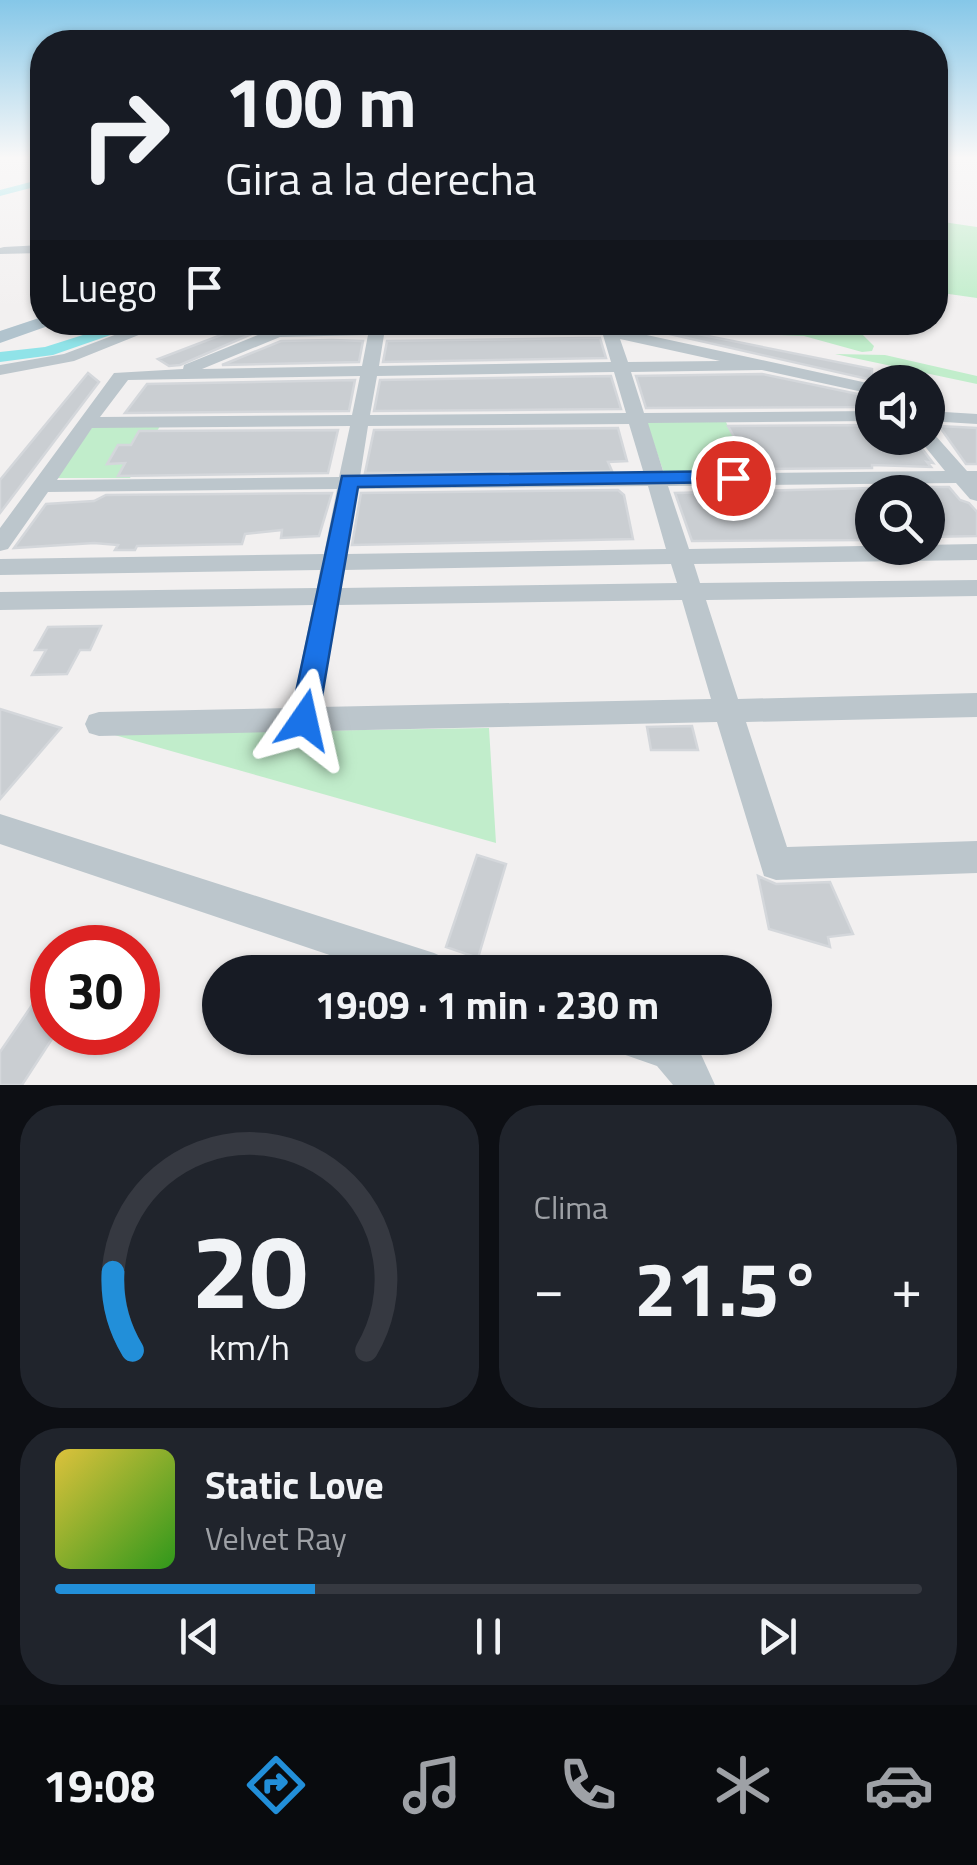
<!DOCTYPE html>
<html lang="es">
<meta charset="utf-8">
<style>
:root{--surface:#171b24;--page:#20242c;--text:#f1f3f6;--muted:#9ea1a6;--line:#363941;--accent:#228fd9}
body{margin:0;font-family:"Titillium Web",sans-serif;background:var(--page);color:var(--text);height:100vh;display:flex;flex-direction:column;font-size:38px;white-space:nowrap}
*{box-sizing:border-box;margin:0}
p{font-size:32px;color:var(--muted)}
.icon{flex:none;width:55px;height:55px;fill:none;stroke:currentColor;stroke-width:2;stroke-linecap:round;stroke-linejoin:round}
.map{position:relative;height:1085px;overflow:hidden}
.details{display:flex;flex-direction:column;gap:20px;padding:20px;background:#0d0f14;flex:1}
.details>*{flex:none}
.top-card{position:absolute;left:30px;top:30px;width:918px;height:305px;border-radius:40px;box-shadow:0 2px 8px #0004;background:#171b24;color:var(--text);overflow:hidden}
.tools{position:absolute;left:855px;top:365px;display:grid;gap:20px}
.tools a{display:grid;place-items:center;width:90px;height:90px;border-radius:50%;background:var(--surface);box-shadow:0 2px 8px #0004;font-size:50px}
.speed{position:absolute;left:30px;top:925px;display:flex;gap:20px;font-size:50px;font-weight:700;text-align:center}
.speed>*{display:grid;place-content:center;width:130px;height:130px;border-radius:50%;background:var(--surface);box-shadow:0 2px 8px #0004;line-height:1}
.speed .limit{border:15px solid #d22;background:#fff;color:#111}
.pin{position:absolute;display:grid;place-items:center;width:85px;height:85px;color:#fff;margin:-42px;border:5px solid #fff;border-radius:50%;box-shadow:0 2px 10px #0007}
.me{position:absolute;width:110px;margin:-55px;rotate:11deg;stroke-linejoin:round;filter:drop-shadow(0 0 8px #0008)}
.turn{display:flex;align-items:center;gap:35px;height:210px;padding:0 30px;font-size:45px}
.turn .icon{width:130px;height:130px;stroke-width:2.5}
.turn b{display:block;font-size:70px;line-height:85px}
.then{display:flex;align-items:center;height:95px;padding:0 30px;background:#0003;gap:20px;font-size:38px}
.big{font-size:75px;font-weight:700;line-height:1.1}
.details .tile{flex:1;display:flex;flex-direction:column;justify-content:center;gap:15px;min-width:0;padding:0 35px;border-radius:40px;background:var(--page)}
.details .dial{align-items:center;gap:0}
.dial svg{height:260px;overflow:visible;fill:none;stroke:var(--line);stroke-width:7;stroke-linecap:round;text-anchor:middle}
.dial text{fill:var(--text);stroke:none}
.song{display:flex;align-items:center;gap:30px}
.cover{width:120px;height:120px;border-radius:15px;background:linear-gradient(135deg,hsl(50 70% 55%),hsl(110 70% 35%))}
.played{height:10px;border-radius:5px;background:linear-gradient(90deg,var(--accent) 30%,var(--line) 30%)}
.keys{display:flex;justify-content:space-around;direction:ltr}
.heat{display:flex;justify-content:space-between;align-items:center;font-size:55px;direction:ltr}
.details .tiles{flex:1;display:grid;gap:20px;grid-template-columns:1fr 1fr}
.tile:last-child{grid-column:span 2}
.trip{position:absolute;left:202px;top:955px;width:570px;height:100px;border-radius:50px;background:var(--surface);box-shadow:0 2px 8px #0004;font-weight:700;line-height:100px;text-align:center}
.dock{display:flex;height:160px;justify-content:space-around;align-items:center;background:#090b0e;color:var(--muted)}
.dock .icon{width:70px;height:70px}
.dock .on{color:var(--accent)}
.dock b{font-size:45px;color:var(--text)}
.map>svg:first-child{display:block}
.green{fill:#c1edcb}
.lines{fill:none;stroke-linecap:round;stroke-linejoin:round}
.canal{fill:#90e3e8;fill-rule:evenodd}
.building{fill:#caced2;stroke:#d4d7db;stroke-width:2.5}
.minor{fill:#bcc6cc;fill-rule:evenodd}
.major{fill:#b1c3cd;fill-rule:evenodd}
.route{fill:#1a73e8;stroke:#114b97;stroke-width:2.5}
</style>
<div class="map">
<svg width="977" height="1085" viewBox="0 0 977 1085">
<rect width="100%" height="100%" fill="#f2f0f0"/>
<path class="green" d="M943,222L977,227V298L935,292V234Z
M771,323H859L861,333L874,346L872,351L862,352L804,336L779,335L782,329Z
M835,354L885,355L977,376V384Z
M725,420L750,472L664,473L646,421Z
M93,426H160L130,478H56Z
M489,728L496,843L111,734Z"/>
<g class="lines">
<path class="canal" d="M42,179V185L0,196V190Z
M124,322H148L53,355L0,362V352L45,347Z"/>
</g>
<path class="building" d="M255,322L277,323L180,365L169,366L158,359Z
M617,322H638L872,369V380Z
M584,338H600L606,358L383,362L387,341Z
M281,341L332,340L363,341L359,362L222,365Z
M88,373L99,382L0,513V480Z
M762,374L872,397V407L646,408L636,376Z
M611,376L621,409L374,411L380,380Z
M355,380L349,411L125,413L147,384Z
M872,425V438H907L914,446H920L933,463L927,462L931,467L872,465V468L752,469L728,426Z
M939,426L977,428V464H966Z
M618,428L627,461L608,462L612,471L365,473L374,430Z
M338,430L328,473L118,476L125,463L107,464L118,445H131L139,431Z
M928,487H949L960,500L969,503L977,512V536L928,537Z
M872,488V540L692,541L675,493Z
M618,490L624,495L633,539L352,545L361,493Z
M332,493L319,536L281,538L282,530L245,534L242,544L137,546L135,550H115L118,545L94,543L14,548L46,504L94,501L106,495Z
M101,626L90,650H80L67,674L32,675L46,650H35L48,627Z
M0,709L61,728L0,799Z
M692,726L698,750H651L647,727Z
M477,855L506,864L478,958L446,947Z
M758,876L776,884L830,882L853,934L828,937L830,947L769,929Z
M41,992L52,996V1039L22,1085H0V1052Z"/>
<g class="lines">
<path class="minor" d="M42,245V253L0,254V248L4,247Z
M149,322H171L74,361L0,375V365L64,354Z
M290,322L297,327L587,322L872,384V394L762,370L631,372L644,413L872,411V421L648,423L664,474L945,471L918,438H928V432L934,434L967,471H977V501L970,499L956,483L668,486L689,549L977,544V560L694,564L700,583L977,580V596L706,600L738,699L977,693V717L746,722L787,847L977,841V873L776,880L764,876L717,722L99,736L89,733L85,724L89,715L99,712L292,708L313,605L0,610V592L317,588L320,570L0,575V559L324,554L337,489L48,492L8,549L0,551V528L114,373L183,369L184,365ZM584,331L603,335L611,362L379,366L384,335ZM368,335L362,366L202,369L280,337ZM620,339L720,361L628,362ZM614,372L626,413L370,415L377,376ZM360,376L352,415L100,417L128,380ZM629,424L644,474L360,477L368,426ZM350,426L339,477L57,480L92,428ZM648,486L666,549L347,554L358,489ZM671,564L677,583L341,588L344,570ZM682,600L711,699L320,707L338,605Z
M928,411L977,414V424L928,421Z
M0,814L434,953L447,959L453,972H380L0,844Z
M611,1038H685L699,1050L715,1085H673L657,1066L617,1052Z"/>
<path class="major" d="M42,317V322H51L48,326L0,343V331Z"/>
</g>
<linearGradient id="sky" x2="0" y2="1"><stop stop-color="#85c7e8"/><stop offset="0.51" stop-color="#f9f8f8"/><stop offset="1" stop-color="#f9f8f8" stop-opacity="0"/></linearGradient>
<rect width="977" height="309" fill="url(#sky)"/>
<path class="route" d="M733,471L743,478L740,482L358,487L318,720L314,729L304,732L294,729L290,720L342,476Z"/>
</svg>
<div class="tools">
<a><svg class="icon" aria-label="sound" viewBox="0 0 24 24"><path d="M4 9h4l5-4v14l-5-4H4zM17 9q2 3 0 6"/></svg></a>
<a><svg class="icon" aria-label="search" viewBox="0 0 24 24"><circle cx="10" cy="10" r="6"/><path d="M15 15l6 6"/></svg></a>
</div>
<div class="speed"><div class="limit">30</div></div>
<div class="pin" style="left:733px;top:478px;background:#d93025"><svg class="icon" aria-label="arrive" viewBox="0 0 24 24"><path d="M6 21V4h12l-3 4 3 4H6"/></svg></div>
<svg class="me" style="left:304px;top:720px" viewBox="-20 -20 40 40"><path d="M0-17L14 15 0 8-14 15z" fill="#1a73e8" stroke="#fff" stroke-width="4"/></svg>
<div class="trip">19:09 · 1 min · 230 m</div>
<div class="top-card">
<div class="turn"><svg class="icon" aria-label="right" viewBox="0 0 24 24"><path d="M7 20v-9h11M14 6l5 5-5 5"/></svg><div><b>100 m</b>Gira a la derecha</div></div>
<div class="then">Luego<svg class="icon" aria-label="arrive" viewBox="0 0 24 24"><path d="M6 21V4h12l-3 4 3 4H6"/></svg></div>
</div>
</div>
<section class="details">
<div class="tiles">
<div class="tile dial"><svg viewBox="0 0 100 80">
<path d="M14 69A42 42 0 1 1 86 69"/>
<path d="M14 69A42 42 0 0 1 8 45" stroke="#228fd9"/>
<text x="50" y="56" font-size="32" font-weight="700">20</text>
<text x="50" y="72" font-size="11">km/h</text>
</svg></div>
<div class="tile"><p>Clima</p>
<div class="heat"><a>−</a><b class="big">21.5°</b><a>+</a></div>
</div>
<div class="tile">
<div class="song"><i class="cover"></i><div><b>Static Love</b><p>Velvet Ray</p></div></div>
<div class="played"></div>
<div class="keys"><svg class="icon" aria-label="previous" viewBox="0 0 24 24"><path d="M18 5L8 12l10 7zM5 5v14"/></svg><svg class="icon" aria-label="pause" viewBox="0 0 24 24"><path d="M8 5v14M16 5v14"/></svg><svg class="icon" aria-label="next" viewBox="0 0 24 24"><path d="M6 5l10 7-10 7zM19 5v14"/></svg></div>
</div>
</div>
</section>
<nav class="dock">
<b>19:08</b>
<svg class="icon on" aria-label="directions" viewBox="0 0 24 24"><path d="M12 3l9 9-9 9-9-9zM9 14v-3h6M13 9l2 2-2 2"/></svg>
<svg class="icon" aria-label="music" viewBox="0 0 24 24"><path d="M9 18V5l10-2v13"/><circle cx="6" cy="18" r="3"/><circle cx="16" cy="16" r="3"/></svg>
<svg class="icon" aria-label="phone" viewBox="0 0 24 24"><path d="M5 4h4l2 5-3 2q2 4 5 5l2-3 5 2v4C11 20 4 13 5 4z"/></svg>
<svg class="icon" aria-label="climate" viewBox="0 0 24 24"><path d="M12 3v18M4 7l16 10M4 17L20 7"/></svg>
<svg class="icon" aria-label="car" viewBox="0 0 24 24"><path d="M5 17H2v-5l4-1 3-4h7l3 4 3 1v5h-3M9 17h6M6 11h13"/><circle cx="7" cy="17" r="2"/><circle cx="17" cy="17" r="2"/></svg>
</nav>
